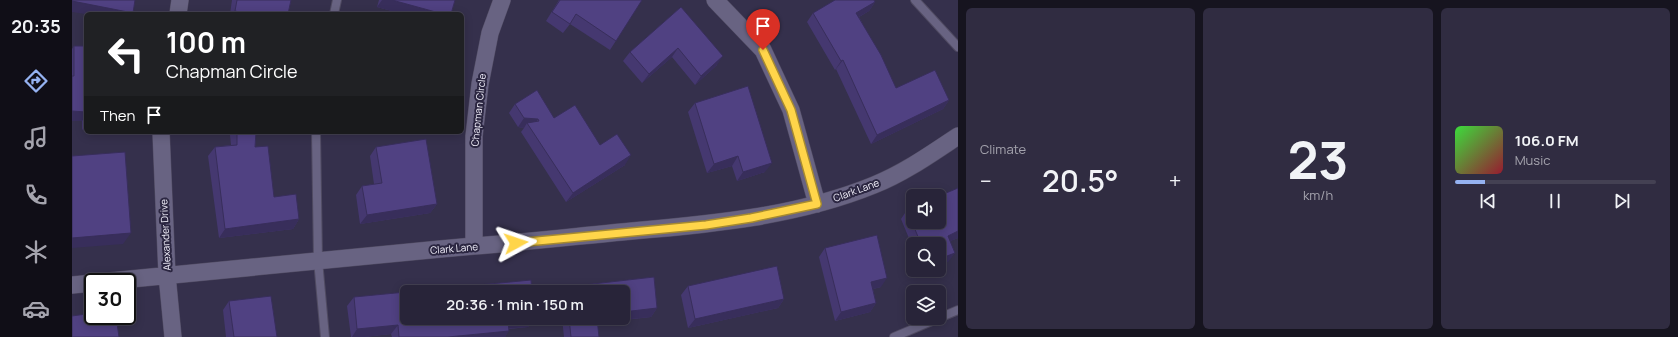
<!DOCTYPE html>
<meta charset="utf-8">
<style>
:root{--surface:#282439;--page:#302c41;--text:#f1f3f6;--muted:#a5a4ae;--line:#444153;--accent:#95b2f1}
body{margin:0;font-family:Manrope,sans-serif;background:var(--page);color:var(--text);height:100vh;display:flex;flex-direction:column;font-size:15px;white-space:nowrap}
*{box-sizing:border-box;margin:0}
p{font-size:13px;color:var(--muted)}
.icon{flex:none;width:22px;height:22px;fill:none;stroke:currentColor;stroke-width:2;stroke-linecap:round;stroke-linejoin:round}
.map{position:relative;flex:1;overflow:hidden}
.details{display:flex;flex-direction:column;gap:8px;padding:8px;background:#16141f;width:720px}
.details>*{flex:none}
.top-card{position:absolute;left:12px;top:12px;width:380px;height:122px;border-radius:6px;box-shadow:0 2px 10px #0003,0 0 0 1px var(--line);background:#202124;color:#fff;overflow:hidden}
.controls{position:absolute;left:834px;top:189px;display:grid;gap:8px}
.controls a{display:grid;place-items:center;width:40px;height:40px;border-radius:6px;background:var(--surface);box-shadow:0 2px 10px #0003,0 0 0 1px var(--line);font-size:20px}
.speed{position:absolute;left:12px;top:273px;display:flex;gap:8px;font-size:20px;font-weight:700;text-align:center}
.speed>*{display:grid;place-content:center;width:52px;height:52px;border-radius:50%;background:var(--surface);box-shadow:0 2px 10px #0003,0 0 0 1px var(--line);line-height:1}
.speed .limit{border:2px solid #111;border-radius:6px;background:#fff;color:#111}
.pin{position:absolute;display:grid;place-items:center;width:34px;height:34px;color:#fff;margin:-41px -17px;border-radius:50% 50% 50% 0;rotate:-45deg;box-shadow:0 0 4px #0007}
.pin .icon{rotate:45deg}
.me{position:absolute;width:44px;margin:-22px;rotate:85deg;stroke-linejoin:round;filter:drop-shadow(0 0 3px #0008)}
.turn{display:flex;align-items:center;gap:14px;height:84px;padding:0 16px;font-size:18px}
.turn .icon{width:52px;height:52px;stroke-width:2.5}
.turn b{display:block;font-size:28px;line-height:34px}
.then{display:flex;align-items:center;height:38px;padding:0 16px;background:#0003;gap:8px;font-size:15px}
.big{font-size:30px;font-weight:600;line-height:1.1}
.details .tile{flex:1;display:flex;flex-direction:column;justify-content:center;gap:6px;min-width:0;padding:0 14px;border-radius:6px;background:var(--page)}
.details .dial{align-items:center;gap:0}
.dial b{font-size:52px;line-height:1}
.song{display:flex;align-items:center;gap:12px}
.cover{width:48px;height:48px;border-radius:6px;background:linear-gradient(135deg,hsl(120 70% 55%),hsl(350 70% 35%))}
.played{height:4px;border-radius:2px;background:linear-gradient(90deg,var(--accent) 15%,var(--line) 15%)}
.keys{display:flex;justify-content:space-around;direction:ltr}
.heat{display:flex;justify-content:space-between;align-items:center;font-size:22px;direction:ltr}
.details .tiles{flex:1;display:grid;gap:8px;grid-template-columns:repeat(3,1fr)}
.trip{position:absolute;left:328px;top:285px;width:230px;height:40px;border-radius:6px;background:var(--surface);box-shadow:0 2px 10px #0003,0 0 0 1px var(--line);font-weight:600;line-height:40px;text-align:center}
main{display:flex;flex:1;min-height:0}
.menu{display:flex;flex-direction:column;width:72px;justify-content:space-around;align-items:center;background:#100e17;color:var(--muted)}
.menu .icon{width:28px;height:28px}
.menu .current{color:var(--accent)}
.menu b{font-size:18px;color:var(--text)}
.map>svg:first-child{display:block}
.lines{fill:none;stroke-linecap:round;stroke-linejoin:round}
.service-casing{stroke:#504b62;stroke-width:10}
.minor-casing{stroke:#504b62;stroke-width:18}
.service{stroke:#686382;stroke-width:8}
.minor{stroke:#686382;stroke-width:17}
.wall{fill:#453870}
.shaded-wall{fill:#382e5b}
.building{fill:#504182;stroke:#382e5b}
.route-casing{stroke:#a68a30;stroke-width:10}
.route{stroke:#ffd54a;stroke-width:7}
.labels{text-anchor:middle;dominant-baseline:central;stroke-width:4;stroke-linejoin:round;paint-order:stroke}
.street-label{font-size:10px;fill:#f3f1fc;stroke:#2b2641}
</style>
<main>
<nav class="menu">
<b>20:35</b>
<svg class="icon current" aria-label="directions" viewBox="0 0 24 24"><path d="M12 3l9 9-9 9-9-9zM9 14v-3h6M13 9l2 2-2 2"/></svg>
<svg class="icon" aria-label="music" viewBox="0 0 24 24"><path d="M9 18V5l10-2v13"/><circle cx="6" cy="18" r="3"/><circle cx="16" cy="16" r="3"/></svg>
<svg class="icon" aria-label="phone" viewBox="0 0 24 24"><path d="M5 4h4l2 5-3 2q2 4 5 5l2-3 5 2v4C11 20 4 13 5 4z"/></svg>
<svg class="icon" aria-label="climate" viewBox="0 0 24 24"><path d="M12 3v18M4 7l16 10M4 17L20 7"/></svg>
<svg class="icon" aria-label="car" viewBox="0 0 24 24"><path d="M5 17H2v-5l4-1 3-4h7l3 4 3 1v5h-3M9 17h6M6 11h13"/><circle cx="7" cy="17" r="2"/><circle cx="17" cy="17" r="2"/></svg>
</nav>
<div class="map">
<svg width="886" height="337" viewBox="0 0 886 337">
<rect width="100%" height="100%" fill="#35304c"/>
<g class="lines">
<g class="service-casing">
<path id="service" d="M843,0L886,47
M262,14L265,0
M244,132L246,260L253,337
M822,337L886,310"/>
</g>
<g class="minor-casing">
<path id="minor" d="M643,0L691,50L719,110L745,204
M106,14L108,0
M89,132L95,275L101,337
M402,246V136L408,84L418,33L430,0
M28,282C152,269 277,257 402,246C454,242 507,236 560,231C642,224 726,216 802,185C832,173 859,154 886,136
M0,285L21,283"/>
</g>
<use href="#service" class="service"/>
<use href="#minor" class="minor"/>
</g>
<path class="wall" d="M160,0H219L216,14H158Z
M307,0H383L379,14H331L305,7Z
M487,0H570L538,50L498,24L491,33L474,21Z
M803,2L797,11L787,17L824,88L877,100L871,109L799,144L764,69L763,70L735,22L741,13Z
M609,7L645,65L623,85L600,57L570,83L551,61L558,52Z
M2,46H14V130H10V121H0V49Z
M623,103L693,172L665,181L660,166L635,173L616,112Z
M443,104L482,118L528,145L553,165L494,202L449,132L452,128L446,127L437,113Z
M136,132H184L183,147L202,197L227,219L221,229L147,238L136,156L143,147L159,145L158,135L136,134Z
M304,147L365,204L358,213L288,224L284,195L290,186L302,184L298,156Z
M886,188V238L878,241L876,262L867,244H841V248L829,219L835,210Z
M753,248L809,287L801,289L804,303L798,312L763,321L747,257Z
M582,277L585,308L579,317L525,323L527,337H492L490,318H551V292H490L494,287Z
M616,286L712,299L706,308L616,328L609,295Z
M282,297L335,318H462L456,327L437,329L433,337H320L319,334L292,337H279L275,306Z
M157,301L205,337H154L151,310Z"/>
<path class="shaded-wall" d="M310,0H320L371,14H331L305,7Z
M0,1L61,13L60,14H14L0,12Z
M803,2L797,11L778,22L784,13Z
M163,11L172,13L171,14H161Z
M606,48L600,57L570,83L577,74Z
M651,56L645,65L623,85L629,76Z
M771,60L764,69L763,70L769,61Z
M877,100L871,109L799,144L805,135Z
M0,111L14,112V116L10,121H0Z
M452,118L466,119L460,128L455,123L452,128L446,127Z
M14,125V130H10Z
M137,132H160L158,135L136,134Z
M559,155L553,165L494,202L501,193Z
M666,156L660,166L635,173L642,164Z
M700,163L693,172L665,181L671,172Z
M365,204L358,213L288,224L295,215Z
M227,219L221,229L147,238L153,229Z
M886,231V238L869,245L876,236Z
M59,233L51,244L0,248V238Z
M883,253L876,262L867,266V259Z
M853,270H857L851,272Z
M815,278L809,287L793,291L799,282Z
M712,299L706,308L616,328L623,319Z
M804,303L798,312L763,321L769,312Z
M585,308L579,317L518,323L522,318H551V312Z
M459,318H462L456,327L429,329L436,320Z
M326,325L319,334L292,337H280L285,329Z
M437,331L433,337H376Z"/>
<path class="building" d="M0,0H63L61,13L0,1Z
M165,0H219L216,14H171L172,13L163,11Z
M320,0H383L379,14H371Z
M488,0H570L544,41L504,14L498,24L480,12Z
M763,0H802L803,2L784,13L809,55L824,88L863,70L877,100L805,135L771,60L769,61L741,13Z
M609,7L651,56L629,76L606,48L577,74L558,52Z
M2,46H14V112L0,111V76H2Z
M676,86L700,163L671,172L666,156L642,164L623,103Z
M465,90L482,118L503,105L528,145L545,134L559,155L501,193L455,123L467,121L466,119L452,118L443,104Z
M165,132H184L183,147L196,146L202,197L224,194L227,219L153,229L143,147L165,145Z
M354,139L365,204L295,215L290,186L310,183L304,147Z
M53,152L59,233L0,238V156Z
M886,188V231L876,236L883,253L867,259V244H849L835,210L841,207V222H867V196Z
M805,235L815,278L799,282L804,303L769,312L753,248Z
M705,266L712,299L623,319L616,286Z
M582,277L585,308L551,312V292H495L494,287Z
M459,280L460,292H335V318H459L436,320L437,331L376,337H327L326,325L285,329L282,297Z
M199,296L205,337H162L157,301Z
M21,313V316H44L47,337H0V316Z
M497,318H525L527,337H499Z"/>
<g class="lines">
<g class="route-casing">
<path id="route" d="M444,243L634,225L679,218L745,204L719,110L691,50"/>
</g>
<use href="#route" class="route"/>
</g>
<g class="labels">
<g class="street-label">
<text transform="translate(406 110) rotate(-84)">Chapman Circle</text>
<text transform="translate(784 190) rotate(-20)">Clark Lane</text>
<text transform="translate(93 235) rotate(-93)">Alexander Drive</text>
<text transform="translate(382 248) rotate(-5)">Clark Lane</text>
</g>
</g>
</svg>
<div class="controls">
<a><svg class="icon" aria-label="sound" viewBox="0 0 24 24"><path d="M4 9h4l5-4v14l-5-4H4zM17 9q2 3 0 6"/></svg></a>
<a><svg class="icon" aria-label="search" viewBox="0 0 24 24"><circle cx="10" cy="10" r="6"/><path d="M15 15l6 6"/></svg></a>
<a><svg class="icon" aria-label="layers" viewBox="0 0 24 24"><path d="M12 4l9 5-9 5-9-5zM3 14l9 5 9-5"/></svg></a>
</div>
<div class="speed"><div class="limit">30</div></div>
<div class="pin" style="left:691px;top:50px;background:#d93025"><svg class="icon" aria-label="arrive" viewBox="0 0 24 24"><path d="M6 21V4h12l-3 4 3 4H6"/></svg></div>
<svg class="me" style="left:444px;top:243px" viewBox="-20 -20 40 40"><path d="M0-17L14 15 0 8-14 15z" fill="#ffd54a" stroke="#fff" stroke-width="4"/></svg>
<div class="trip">20:36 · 1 min · 150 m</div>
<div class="top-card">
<div class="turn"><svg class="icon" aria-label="left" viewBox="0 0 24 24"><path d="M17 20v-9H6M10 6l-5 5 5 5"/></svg><div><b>100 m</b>Chapman Circle</div></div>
<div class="then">Then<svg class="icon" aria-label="arrive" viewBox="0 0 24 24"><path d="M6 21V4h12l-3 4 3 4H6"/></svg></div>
</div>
</div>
<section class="details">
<div class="tiles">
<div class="tile"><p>Climate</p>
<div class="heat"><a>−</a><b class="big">20.5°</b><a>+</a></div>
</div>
<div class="tile dial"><b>23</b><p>km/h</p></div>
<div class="tile">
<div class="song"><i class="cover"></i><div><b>106.0 FM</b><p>Music</p></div></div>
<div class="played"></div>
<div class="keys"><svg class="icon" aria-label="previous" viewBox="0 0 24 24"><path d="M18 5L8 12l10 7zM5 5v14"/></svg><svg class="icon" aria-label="pause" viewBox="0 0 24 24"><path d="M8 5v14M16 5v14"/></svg><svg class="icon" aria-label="next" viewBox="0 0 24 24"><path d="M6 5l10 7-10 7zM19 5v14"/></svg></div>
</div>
</div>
</section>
</main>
